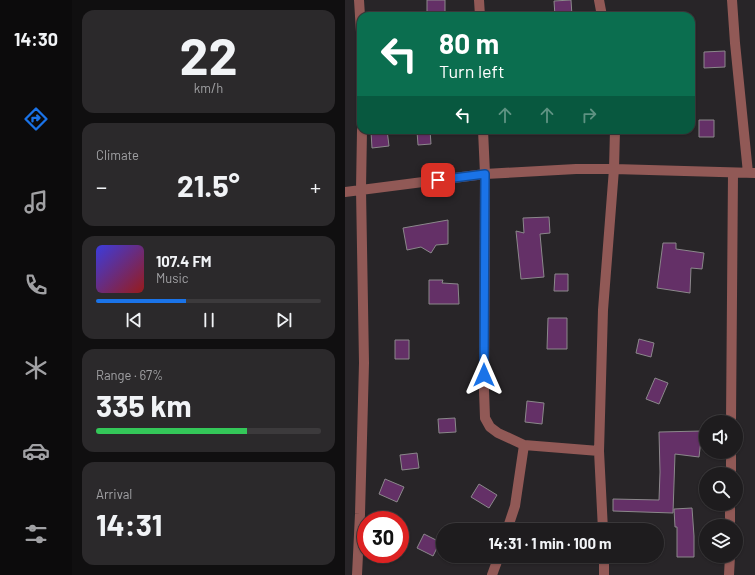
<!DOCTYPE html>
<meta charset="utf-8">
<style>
:root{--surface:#1e1c1e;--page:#2b292b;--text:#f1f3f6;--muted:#a1a1a4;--line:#3c3a3c;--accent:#1a73e8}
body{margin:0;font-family:Barlow,sans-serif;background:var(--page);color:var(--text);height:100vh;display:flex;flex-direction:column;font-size:15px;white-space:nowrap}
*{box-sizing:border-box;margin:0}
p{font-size:13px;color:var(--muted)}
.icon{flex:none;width:22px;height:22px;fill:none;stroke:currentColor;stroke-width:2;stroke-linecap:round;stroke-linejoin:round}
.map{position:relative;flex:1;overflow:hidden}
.side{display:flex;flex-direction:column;gap:10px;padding:10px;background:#100f10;width:273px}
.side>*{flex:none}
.banner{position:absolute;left:12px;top:12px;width:338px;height:122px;border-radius:12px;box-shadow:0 1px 3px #0004,0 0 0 1px var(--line);background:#0b6e4f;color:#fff;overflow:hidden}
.buttons{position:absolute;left:354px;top:415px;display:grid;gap:8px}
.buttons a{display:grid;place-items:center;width:44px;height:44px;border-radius:50%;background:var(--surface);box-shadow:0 1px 3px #0004,0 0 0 1px var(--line);font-size:20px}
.speed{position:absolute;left:12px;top:511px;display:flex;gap:8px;font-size:20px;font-weight:700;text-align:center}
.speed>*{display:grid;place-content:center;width:52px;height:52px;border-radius:50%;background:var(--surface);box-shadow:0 1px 3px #0004,0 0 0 1px var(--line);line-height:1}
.speed .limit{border:6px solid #d22;background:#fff;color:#111}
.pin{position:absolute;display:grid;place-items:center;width:34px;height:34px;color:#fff;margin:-17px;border-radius:8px;box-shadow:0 2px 6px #0006}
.me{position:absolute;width:44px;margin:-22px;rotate:0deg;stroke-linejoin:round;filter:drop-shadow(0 0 3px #0008)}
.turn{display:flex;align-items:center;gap:14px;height:84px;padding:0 16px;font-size:18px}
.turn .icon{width:52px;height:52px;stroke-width:2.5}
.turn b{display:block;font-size:28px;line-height:34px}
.lanes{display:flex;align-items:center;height:38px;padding:0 16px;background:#0003;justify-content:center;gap:20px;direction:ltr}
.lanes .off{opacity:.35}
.big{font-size:30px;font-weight:700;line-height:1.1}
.side .widget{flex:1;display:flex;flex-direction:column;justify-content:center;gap:6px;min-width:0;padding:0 14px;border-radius:12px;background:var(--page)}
.side .dial{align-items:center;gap:0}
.dial b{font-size:52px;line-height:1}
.song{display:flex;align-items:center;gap:12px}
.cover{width:48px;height:48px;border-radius:6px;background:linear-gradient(135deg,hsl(240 70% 55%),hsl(0 70% 35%))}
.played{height:4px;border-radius:2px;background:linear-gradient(90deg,var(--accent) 40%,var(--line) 40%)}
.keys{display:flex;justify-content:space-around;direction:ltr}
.heat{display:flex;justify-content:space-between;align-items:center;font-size:22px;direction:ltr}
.charge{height:6px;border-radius:3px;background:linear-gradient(90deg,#34c759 67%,var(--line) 0)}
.trip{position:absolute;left:91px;top:523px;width:228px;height:40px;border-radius:20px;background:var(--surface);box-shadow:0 1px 3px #0004,0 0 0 1px var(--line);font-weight:700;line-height:40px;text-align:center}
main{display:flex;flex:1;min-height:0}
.menu{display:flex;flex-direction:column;width:72px;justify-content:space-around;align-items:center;background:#0c0b0c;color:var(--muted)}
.menu .icon{width:28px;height:28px}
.menu .on{color:var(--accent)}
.menu b{font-size:18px;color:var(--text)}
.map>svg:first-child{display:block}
.building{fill:#643067;stroke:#8b888b}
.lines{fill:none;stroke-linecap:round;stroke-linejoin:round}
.street{stroke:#915956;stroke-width:10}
.route-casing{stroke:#114b97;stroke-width:10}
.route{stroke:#1a73e8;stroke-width:7}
</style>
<main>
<nav class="menu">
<b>14:30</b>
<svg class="icon on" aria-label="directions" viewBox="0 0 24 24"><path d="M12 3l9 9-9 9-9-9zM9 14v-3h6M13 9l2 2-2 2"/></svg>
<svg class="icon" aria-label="music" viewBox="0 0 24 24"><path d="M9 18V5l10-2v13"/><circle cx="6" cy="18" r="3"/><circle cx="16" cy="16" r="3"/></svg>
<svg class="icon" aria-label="phone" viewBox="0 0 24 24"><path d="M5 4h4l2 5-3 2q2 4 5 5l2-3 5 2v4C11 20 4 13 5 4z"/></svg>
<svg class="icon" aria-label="climate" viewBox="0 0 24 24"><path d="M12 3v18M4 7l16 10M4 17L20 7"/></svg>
<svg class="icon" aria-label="car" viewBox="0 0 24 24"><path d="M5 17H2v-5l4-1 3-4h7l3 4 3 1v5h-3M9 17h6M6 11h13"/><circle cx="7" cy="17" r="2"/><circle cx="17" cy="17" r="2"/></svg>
<svg class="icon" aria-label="filters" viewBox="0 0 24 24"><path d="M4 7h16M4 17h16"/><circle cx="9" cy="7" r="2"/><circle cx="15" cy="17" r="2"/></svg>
</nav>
<section class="side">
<div class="widget dial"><b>22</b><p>km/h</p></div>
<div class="widget"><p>Climate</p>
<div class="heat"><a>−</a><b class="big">21.5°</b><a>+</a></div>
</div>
<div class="widget">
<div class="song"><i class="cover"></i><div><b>107.4 FM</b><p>Music</p></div></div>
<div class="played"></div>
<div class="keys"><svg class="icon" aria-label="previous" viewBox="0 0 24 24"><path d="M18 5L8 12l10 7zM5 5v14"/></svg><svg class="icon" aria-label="pause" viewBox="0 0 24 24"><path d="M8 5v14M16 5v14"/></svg><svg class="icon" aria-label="next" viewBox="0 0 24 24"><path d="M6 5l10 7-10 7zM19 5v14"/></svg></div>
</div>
<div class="widget"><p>Range · 67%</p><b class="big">335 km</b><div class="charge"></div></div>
<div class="widget"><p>Arrival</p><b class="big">14:31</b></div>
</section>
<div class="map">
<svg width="410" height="575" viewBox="0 0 410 575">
<rect width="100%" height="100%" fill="#282528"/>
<path class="building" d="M82,0H100V16H82Z
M226,0L227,16H210L209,1Z
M380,51V67L359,68V52Z
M354,120H369V137H354Z
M42,130L44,146L27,148L26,132Z
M85,130L86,144L73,145L72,131Z
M204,217L205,233L195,234L199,277L176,279L171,231L179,233L178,218Z
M103,220V244L91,245L86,253L76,247L62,250L58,228Z
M318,243H331V249L359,253L357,269L346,268L345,293L312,288Z
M210,274H223V291H209Z
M84,280H98L97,283L113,284L114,304H84Z
M203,318H222V349H202Z
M294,339L309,343L306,357L291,353Z
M50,340H64V359H50Z
M310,378L323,383L314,404L301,399Z
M182,401L199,403L197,424L180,422Z
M110,418L111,432L94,433L93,419Z
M357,431L354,457L330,454L328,513L268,511V499L314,500L315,472L314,432Z
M72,453L74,468L57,470L55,455Z
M40,479L59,487L52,502L34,494Z
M134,484L152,495L144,508L126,497Z
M347,508L349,536V557H332V527H330L329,509Z
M79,534L95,542L88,556L72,548Z"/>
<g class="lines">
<path class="street" d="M14,0L16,32
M134,0L135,16
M254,0L257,16
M387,0L390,43L403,173
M138,130L140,174L139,390L140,418L145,427L153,433L179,445L254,451
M0,192L140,174L231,169H269L410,173
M386,422L388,173
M386,474V452
M385,526V504
M162,530L170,506L179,445
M258,530L254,451L258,310L269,169L270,130
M259,556V575
M12,575L15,514L19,363L16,189L17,130
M147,575L154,556
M384,575L385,556"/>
</g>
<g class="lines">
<g class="route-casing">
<path id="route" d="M93,180L140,174L139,375"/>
</g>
<use href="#route" class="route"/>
</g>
</svg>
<div class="buttons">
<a><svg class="icon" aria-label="sound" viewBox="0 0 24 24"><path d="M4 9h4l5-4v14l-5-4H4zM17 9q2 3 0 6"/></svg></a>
<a><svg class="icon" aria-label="search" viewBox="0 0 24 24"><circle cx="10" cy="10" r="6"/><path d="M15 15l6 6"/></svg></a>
<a><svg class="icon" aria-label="layers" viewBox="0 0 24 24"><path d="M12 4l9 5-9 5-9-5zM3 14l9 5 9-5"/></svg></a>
</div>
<div class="speed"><div class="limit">30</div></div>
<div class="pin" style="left:93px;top:180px;background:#d93025"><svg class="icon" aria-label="arrive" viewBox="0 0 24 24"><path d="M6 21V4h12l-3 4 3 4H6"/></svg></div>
<svg class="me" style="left:139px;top:375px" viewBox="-20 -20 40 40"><path d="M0-17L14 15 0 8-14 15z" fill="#1a73e8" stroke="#fff" stroke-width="4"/></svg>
<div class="trip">14:31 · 1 min · 100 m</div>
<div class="banner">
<div class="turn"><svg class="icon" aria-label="left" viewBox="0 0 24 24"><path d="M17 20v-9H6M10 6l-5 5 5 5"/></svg><div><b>80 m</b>Turn left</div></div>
<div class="lanes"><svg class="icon" aria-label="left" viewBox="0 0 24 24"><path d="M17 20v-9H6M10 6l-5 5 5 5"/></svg><svg class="icon off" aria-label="ahead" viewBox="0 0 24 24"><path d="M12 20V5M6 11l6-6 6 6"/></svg><svg class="icon off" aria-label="ahead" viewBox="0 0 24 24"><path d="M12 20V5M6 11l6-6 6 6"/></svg><svg class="icon off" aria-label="right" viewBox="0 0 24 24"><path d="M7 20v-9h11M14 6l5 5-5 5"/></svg></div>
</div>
</div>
</main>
